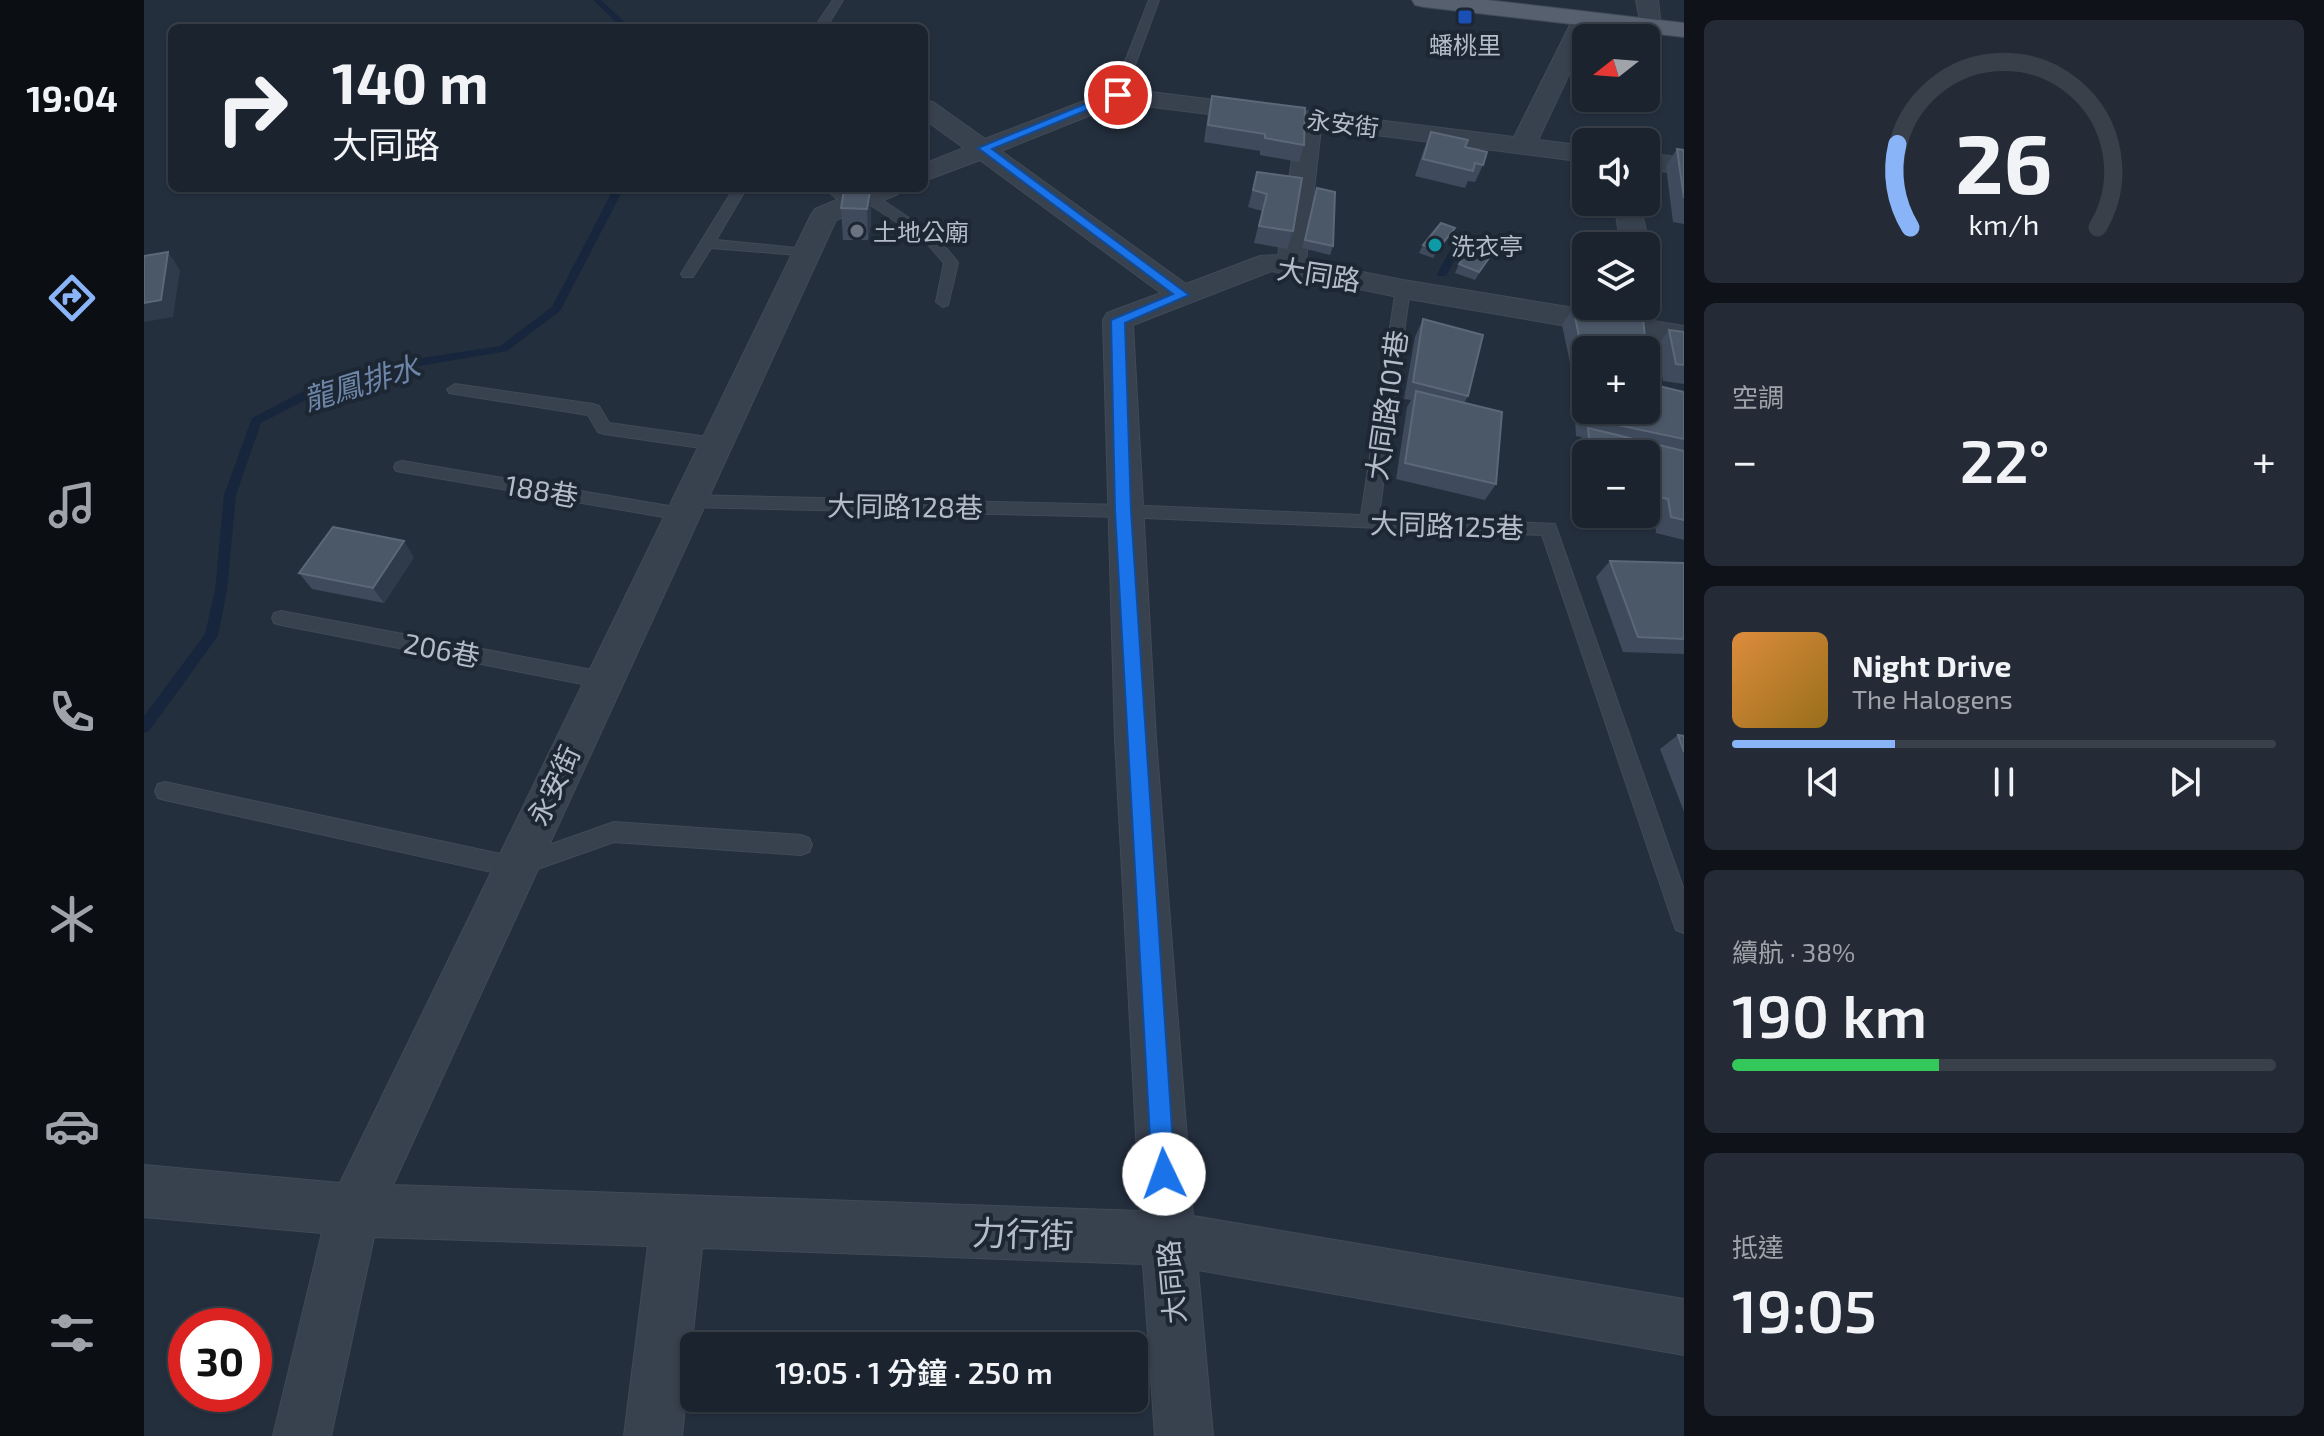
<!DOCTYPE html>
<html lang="zh-TW">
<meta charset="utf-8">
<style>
:root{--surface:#1b232e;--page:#242b36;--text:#f1f3f6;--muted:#a0a4aa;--line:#39404a;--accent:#8ab4f8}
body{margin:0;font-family:"Exo 2","Noto Sans TC",sans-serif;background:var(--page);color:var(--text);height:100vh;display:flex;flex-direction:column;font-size:30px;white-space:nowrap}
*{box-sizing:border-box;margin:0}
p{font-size:26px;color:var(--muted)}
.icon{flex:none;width:44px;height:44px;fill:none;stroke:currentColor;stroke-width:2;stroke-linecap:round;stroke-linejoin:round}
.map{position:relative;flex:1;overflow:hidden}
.side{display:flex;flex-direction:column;gap:20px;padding:20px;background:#0f1319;width:640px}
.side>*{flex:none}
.banner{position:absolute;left:24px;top:24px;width:760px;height:168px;border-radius:12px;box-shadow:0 2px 6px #0004,0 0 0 2px var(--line);background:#1b232e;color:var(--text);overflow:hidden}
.needle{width:52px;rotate:253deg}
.controls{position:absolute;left:1428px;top:24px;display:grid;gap:16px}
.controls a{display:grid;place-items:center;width:88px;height:88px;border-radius:12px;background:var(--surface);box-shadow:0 2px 6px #0004,0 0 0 2px var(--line);font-size:40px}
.speed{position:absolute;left:24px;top:1308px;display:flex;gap:16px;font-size:40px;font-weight:700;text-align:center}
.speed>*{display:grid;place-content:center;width:104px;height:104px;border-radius:50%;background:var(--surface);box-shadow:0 2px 6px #0004,0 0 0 2px var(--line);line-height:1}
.speed .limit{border:12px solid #d22;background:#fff;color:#111}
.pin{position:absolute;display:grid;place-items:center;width:68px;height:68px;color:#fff;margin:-34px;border:4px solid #fff;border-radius:50%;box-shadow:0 2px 8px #0007}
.me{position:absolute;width:88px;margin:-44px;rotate:357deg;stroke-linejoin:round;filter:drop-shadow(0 0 6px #0008)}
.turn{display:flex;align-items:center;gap:28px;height:168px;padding:0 32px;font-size:36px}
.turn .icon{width:104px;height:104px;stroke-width:2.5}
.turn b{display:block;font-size:56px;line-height:68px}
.big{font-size:60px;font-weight:600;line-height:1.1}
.side .widget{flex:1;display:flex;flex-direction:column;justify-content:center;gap:12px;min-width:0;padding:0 28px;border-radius:12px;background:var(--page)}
.side .dial{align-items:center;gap:0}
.dial svg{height:208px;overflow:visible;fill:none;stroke:var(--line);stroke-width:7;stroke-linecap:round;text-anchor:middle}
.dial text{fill:var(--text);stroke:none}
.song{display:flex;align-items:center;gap:24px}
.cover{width:96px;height:96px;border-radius:12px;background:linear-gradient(135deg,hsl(30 70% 55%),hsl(40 70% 35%))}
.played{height:8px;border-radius:4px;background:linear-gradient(90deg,var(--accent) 30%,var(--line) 30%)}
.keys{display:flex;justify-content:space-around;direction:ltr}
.heat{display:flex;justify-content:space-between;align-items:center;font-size:44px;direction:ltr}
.charge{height:12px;border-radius:6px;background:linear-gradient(90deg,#34c759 38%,var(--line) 0)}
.trip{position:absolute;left:536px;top:1332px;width:468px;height:80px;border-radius:12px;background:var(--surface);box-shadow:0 2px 6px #0004,0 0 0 2px var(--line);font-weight:600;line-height:80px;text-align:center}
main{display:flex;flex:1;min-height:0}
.dock{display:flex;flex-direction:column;width:144px;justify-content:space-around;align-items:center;background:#0b0e12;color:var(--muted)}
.dock .icon{width:56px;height:56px}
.dock .active{color:var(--accent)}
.dock b{font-size:36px;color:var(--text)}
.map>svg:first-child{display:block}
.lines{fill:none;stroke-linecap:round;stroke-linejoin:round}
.stream{fill:#17263c;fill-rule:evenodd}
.lane-casing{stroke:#414a57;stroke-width:2}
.street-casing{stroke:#414a57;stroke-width:2}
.primary-casing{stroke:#414a57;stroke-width:2}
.lane{fill:#38414e;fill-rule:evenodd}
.street{fill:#38414e;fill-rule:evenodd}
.primary{fill:#56606e;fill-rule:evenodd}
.wall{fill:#3f4b5c}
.shaded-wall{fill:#2f3b4b}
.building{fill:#4b5868;stroke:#5c6777;stroke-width:2}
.route{fill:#1a73e8;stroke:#114b97;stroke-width:2}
.transit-dot{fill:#1a4fb4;stroke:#1d2633;stroke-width:3}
.worship-dot{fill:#6b7280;stroke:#1d2633;stroke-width:3}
.culture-dot{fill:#0f9aa8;stroke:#1d2633;stroke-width:3}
.labels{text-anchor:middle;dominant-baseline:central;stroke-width:8;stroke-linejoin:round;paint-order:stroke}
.far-poi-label{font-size:24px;fill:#b4bcc9;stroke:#1d2633;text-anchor:start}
.far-street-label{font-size:24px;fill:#b4bcc9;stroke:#1d2633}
.street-label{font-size:28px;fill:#b4bcc9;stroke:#1d2633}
.water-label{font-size:30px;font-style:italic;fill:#6d86a8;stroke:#1d2633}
.near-street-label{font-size:34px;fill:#b4bcc9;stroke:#1d2633}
</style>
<main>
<nav class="dock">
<b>19:04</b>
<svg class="icon active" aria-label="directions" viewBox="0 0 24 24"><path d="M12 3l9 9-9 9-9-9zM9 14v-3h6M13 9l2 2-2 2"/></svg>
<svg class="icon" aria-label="music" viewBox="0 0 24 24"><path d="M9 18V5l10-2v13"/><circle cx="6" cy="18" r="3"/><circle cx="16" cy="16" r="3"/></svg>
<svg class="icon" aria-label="phone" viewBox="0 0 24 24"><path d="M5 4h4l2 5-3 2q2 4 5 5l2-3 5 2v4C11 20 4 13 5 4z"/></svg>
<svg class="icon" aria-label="climate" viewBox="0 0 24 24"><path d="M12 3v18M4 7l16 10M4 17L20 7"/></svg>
<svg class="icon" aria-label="car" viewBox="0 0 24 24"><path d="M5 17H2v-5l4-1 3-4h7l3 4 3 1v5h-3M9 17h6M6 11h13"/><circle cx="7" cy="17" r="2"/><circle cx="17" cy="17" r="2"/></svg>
<svg class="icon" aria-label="filters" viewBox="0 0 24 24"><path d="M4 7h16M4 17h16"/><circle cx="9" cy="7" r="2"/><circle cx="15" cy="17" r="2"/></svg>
</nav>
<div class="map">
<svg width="1540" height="1436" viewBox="0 0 1540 1436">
<rect width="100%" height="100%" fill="#242f3e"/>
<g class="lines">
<path class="stream" d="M449,0H457L487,28H478Z
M470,188H480L416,311L363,351L258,369L177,392L117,423L92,495L83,590L74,636L5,731L0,733V716L61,634L71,590L80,495L108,418L169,386L258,361L356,346L408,307Z
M1314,235L1322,237L1302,276H1294L1293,274Z"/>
<g class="lane-casing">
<path id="lane" d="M689,0H699L682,28H670Z
M1005,0H1015L980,95L970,98L968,95Z
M590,188H608L599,194L572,240L662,249L667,250V256L567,248L549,277H539L537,274Z
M680,188H695L715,204L703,207Z
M719,194H729L791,235L812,260L814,263L804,305L799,307L792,302L800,263L781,241L719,200Z
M1259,284L1266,289L1235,515L1411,524L1540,890V933L1532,930L1529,922L1398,535L979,517L543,507L534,501L543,495L979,505L1217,515L1252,289Z
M311,384L449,404L455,406L465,423L571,438L579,444L571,450L460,434L454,432L444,415L305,393L303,389Z
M258,461L537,508L546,514L537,520L252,471L250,467L252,463Z
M137,611L459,672L466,674L469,680L466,686L459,688L137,625L130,623L128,618L130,613Z
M21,782L371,857L470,822L657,835L665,838L668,845L665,852L657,855L470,842L371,877L21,800L14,798L11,791L14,784Z"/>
</g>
<g class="street-casing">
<path id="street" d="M1492,0H1514L1517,26L1514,31H1498Z
M1440,12L1451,19L1394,140L1442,146V162L1177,128L1162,261L1259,280L1540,326V346L1259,298L1128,271L989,325L1012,739L1049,1216L1540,1299V1355L1054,1270L1069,1436H1011L999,1264L558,1248L538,1436H480L504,1246L230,1237L187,1436H129L178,1233L0,1217V1165L196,1183L667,215L671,209L722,188H758L754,194L692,220L249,1185L996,1211L971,739L959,320L963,313L1017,293L836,160L780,181V164L820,148L780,119V100L789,102L841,139L974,88L1370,137L1429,19ZM977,103L1153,125L1134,255L1116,256L1042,284L857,151Z
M1502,153L1540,158V174L1502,169Z
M1470,202H1496L1505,246L1502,250V246H1477Z"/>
</g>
<g class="primary-casing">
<path id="primary" d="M1268,0H1343L1540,23V37L1280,7L1271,5Z"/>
</g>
<use href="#lane" class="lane"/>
<use href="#street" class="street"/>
<use href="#primary" class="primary"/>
</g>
<path class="wall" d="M1068,96L1160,145L1155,162L1116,155V151L1060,142L1064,113Z
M1287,132L1321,147L1339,165L1331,182L1324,181L1321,188L1271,176L1280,149Z
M1533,149L1540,150V224L1529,222L1522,166Z
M1113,172L1149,231L1143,249L1110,243L1118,211L1104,207Z
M1173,188L1189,246L1186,255L1158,248Z
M726,191L727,223L724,240H699L697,208Z
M1306,236L1289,258L1275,253L1279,245Z
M1345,258L1331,280L1311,273L1315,264Z
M1429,308L1499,318L1504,368L1502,371V350H1442V410H1502V383L1540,392V540L1512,533L1510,515L1502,513V454H1442V499L1437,498L1431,445L1438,437L1432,436L1429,386L1437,374L1428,372L1418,325Z
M1279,319L1324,396L1320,403L1352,484L1341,500L1252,479L1263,407L1267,400L1260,399L1271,337Z
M1525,330L1540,332V384L1519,381L1512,347Z
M270,557L240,603L168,589L155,573Z
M1466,561L1540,563V654L1479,652L1452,577Z
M1534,735L1540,736V812L1516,749Z"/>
<path class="shaded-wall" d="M726,191L727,223L724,240L723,209Z
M1311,228L1306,236L1289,258L1293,250Z
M24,252L36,270L29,317L0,322V303Z
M260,541L270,557L240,603L229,588Z"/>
<path class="building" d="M1068,96L1161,108L1160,145L1121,138V134L1064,125Z
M1287,132L1324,140L1321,147L1343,152L1339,165L1331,163L1329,171L1279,159Z
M1533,149L1540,150V198Z
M1113,172L1158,178L1149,231L1115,226L1123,194L1109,190Z
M1173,188L1191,192L1189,246L1161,240Z
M700,190L726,191L723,209L697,208Z
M1297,223L1311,228L1293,250L1279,245Z
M1325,251L1345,258L1335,272L1315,264Z
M24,252L17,300L0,303V256Z
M1429,308L1499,318L1504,368L1502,367V350H1442V356L1439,355Z
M1279,319L1339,335L1324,396L1269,382Z
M1525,330L1540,332V365L1532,364Z
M1502,383L1540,392V439L1445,419L1444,410H1502Z
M1272,391L1358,412L1352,484L1261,463Z
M1444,428L1540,451V520L1527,517L1524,499L1502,494V454H1447Z
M189,527L260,541L229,588L155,573Z
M1466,561L1540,563V639L1494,637Z
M1534,735L1540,736V752Z"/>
<path class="route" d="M970,92L980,95L848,149L1045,295L981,323L987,511L1031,1174L1028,1183L1020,1186L1011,1183L1008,1174L971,511L967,320L1029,294L834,148Z"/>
<rect class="transit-dot" x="1313" y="9" width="16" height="16" rx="4"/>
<circle class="worship-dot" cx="713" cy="231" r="8"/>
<circle class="culture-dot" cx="1291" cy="245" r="8"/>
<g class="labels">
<g class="far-poi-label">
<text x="1321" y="44" text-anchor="middle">蟠桃里</text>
<text x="729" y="231">土地公廟</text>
<text x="1307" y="245">洗衣亭</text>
</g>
<g class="far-street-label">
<text transform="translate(1199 123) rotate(7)">永安街</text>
</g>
<g class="street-label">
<text transform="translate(1175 274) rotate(9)">大同路</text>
<text transform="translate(1242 405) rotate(-82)">大同路101巷</text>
<text transform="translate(398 490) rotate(10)">188巷</text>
<text transform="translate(761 506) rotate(1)">大同路128巷</text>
<text transform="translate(1303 525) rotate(2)">大同路125巷</text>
<text transform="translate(298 649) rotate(11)">206巷</text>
<text transform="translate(409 785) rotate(-65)">永安街</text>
<text transform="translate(1027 1282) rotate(-95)">大同路</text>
</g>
<g class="water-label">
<text transform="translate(217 382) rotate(-17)">龍鳳排水</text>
</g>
<g class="near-street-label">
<text transform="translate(879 1233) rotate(2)">力行街</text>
</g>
</g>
</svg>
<div class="controls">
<a><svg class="needle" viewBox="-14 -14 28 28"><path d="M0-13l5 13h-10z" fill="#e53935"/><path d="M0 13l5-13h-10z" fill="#a0a4aa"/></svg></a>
<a><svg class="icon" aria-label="sound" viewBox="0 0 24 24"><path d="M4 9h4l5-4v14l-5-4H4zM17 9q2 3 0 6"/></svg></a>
<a><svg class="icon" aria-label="layers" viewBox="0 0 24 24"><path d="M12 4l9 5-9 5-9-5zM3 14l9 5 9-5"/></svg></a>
<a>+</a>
<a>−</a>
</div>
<div class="speed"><div class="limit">30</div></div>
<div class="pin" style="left:974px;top:95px;background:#d93025"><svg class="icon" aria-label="arrive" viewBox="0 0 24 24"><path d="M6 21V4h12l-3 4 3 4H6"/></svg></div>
<svg class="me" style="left:1020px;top:1174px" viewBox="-20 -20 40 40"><circle r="19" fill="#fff"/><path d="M0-13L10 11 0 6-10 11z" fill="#1a73e8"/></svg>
<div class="trip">19:05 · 1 分鐘 · 250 m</div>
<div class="banner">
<div class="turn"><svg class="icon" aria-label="right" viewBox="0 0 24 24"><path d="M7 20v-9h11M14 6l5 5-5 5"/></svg><div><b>140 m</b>大同路</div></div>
</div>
</div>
<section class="side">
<div class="widget dial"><svg viewBox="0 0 100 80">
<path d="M14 69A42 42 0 1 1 86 69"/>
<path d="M14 69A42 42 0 0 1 9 37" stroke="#8ab4f8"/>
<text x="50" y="56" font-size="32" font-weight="700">26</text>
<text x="50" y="72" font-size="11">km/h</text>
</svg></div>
<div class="widget"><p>空調</p>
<div class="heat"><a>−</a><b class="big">22°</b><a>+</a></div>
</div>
<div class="widget">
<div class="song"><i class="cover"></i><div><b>Night Drive</b><p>The Halogens</p></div></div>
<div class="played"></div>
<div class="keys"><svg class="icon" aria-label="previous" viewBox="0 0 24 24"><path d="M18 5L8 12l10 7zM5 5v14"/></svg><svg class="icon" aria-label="pause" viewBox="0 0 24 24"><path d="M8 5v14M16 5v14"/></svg><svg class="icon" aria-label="next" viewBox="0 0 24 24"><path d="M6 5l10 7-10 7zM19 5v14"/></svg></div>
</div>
<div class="widget"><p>續航 · 38%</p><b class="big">190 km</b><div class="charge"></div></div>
<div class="widget"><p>抵達</p><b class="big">19:05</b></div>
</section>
</main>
